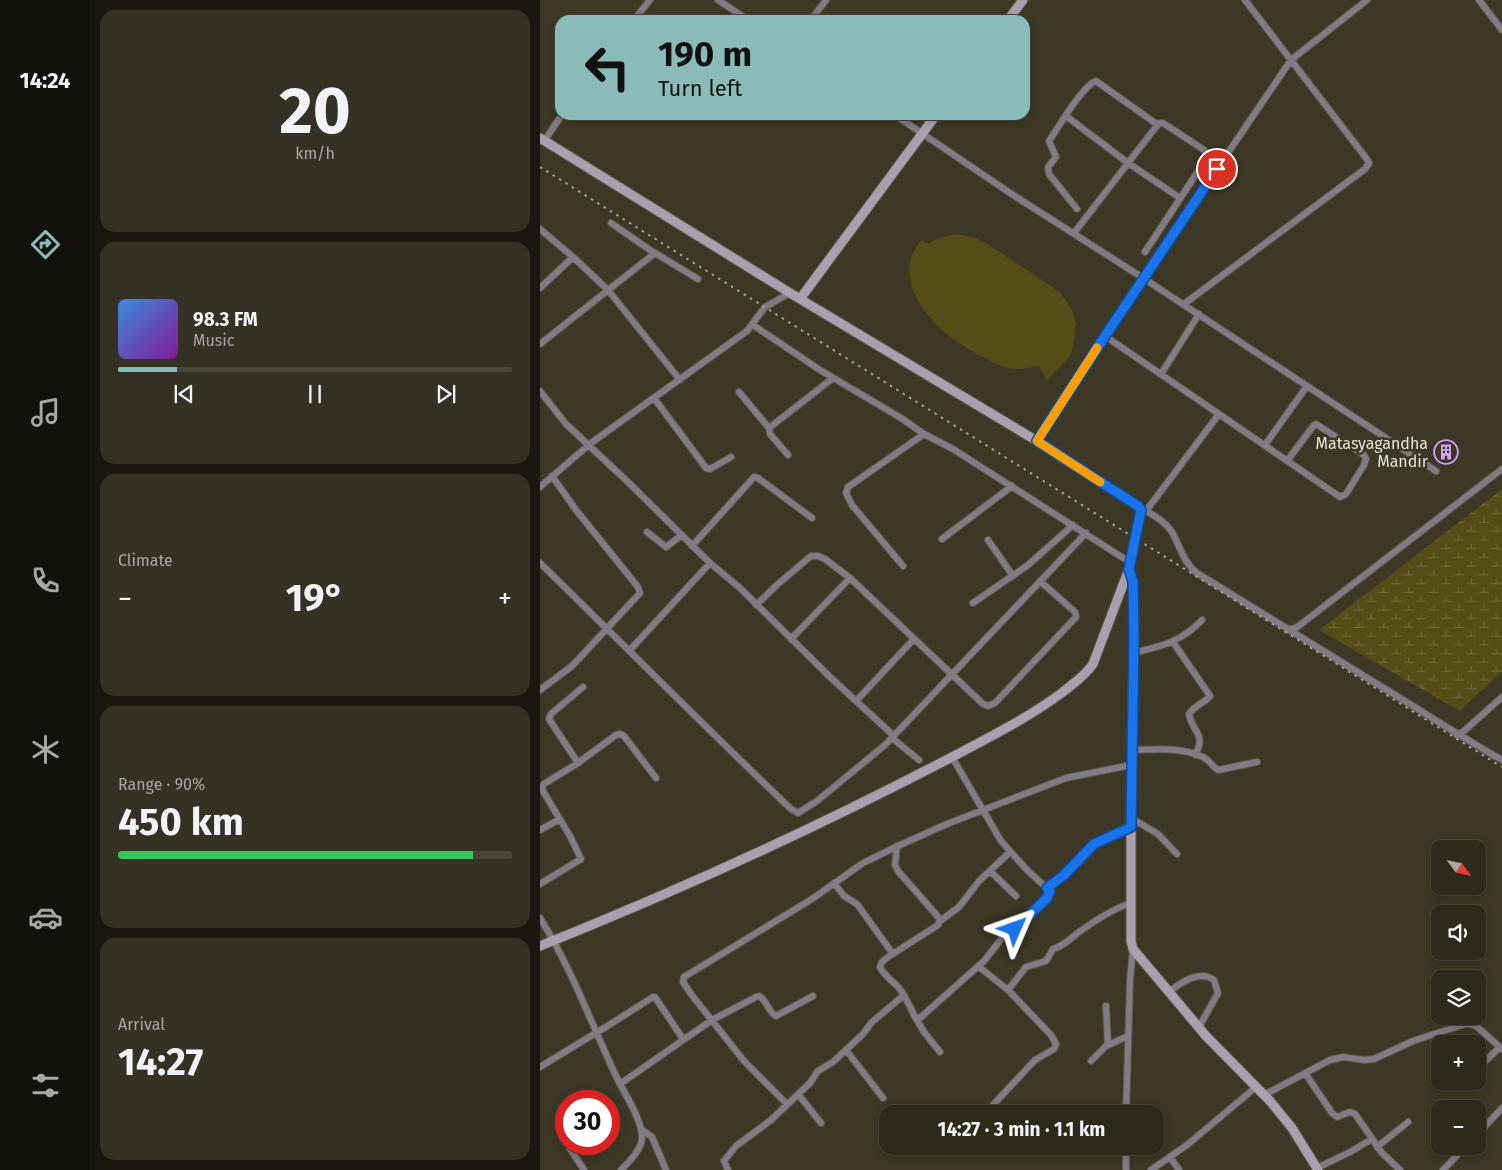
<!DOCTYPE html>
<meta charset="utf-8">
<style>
:root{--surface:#2d2a1c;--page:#353225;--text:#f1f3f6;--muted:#a7a7a3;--line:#48463b;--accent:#8bbbb9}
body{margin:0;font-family:"Fira Sans",sans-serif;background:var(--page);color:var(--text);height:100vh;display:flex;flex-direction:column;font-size:19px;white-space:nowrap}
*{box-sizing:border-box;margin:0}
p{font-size:16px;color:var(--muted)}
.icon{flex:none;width:28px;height:28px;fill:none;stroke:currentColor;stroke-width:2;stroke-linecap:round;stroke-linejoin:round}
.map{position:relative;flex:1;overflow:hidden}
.side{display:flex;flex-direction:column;gap:10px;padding:10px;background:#19170f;width:450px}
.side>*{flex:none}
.top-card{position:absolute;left:15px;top:15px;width:475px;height:105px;border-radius:15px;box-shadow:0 2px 8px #0003,0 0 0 1px var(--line);background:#8bbbb9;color:#111;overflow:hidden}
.needle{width:32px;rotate:123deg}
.controls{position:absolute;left:891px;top:840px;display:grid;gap:10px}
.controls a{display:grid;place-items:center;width:55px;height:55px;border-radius:10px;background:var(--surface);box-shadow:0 2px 8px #0003,0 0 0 1px var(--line);font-size:25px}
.speed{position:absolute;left:15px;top:1090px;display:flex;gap:10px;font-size:25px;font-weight:700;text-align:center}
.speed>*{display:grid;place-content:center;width:65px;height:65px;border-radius:50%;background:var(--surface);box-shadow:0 2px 8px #0003,0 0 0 1px var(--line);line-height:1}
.speed .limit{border:8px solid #d22;background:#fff;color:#111}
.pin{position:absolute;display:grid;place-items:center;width:42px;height:42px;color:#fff;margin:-21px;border:2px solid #fff;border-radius:50%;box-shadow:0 1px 5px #0007}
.me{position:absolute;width:55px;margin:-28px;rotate:47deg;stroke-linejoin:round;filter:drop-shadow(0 0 4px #0008)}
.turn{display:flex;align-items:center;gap:18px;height:105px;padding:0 20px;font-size:22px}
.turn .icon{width:65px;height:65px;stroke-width:2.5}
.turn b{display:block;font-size:35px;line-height:42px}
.big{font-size:38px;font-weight:700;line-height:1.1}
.side .card{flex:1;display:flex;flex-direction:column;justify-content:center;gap:8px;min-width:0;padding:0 18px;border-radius:15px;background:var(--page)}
.side .dial{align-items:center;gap:0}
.dial b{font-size:65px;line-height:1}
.song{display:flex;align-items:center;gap:15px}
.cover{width:60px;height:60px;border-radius:8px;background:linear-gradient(135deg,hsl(210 70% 55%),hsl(290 70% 35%))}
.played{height:5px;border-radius:2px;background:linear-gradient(90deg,var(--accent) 15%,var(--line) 15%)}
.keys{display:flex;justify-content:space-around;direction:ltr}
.heat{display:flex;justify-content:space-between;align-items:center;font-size:28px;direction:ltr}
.charge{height:8px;border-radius:4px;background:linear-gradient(90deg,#34c759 90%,var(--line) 0)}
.trip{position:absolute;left:339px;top:1105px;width:285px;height:50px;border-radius:15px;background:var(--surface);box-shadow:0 2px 8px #0003,0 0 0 1px var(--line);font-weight:700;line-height:50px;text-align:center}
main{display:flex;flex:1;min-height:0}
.menu{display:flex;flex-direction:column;width:90px;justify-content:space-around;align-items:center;background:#12110b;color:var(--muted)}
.menu .icon{width:35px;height:35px}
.menu .active{color:var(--accent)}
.menu b{font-size:22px;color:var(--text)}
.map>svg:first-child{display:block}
.green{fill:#564c17}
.wetland{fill:url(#wetland-marsh)}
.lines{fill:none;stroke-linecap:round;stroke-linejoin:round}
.street-casing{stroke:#5a5745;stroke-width:8}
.secondary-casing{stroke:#5a5745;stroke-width:11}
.street{stroke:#807b84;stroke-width:6}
.secondary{stroke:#a8a0ae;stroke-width:9}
.rail{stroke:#a7a596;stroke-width:2;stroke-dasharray:2.5 5;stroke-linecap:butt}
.route-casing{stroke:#114b97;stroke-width:12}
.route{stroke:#1a73e8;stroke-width:9}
.slow{stroke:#f59e0b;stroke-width:9}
.labels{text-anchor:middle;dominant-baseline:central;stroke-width:5;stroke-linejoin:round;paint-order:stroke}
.poi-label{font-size:16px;fill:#e5e3d7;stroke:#3c3825;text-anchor:end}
</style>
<main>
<nav class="menu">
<b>14:24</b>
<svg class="icon active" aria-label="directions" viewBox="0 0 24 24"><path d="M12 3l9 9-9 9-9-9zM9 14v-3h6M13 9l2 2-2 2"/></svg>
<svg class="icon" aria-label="music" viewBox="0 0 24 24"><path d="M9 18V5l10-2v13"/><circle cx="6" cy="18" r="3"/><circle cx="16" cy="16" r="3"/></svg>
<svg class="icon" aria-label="phone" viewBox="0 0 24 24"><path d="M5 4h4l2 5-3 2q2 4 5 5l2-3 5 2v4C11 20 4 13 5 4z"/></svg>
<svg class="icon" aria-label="climate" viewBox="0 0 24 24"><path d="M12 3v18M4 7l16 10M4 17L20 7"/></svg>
<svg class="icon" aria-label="car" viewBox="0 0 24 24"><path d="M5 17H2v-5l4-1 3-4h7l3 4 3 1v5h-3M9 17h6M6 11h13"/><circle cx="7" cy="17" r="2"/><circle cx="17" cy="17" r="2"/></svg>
<svg class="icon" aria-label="filters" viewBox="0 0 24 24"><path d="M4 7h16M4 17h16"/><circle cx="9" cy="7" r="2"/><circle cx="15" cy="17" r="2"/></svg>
</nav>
<section class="side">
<div class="card dial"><b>20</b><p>km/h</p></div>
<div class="card">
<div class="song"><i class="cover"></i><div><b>98.3 FM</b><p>Music</p></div></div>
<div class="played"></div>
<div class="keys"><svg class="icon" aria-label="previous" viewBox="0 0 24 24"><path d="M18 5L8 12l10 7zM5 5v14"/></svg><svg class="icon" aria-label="pause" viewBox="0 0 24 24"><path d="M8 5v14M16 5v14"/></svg><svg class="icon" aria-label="next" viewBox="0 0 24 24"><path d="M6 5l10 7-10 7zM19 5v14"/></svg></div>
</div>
<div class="card"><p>Climate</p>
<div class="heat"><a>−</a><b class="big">19°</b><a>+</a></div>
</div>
<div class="card"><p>Range · 90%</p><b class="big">450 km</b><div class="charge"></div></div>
<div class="card"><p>Arrival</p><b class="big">14:27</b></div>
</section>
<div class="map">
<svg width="962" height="1170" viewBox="0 0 962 1170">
<defs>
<pattern id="wetland-marsh" width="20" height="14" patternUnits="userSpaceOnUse" patternTransform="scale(1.25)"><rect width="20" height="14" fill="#564c17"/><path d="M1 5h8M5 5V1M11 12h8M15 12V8" fill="none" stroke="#6e6638"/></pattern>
</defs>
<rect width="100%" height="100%" fill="#3c3825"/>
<path class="green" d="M416,234L437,238L466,256L520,292L532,310L536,323L535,335L532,351L527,360L507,380L499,366C489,368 480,370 469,368C462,367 454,363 447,359C413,343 364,307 370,263C371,254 377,247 382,240L388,244C396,238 406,236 416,234Z"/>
<path class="wetland" d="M962,489V671L920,711L779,630Z"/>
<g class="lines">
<g class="street-casing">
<path id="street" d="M178,0L208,20
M939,0L962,30
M94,20L110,0
M271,20L286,0
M355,115L470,193L603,278L751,60L827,0
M526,116L588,163L640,198
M4,141L22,115
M537,209L509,174L508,167L516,157L509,141C519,127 541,87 556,81L618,125
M71,223L110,250L158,279
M0,229L33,257L68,290L140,380
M534,233L619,123H623L664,150L668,156L605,252
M0,288L33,257
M644,304L825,169L829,163L826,158L705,0
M213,325L280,370L361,418L384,434L413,449L591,563
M565,336L800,497L806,494L824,465L826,459L824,455L776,424L774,425L747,461
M0,344L115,253
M621,374L659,314
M0,391L26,424L89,483L170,563L200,588L290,677L354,736
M199,392L229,428
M114,398L166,468L170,469L191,457
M497,441L603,278L896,471
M725,445L767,386
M248,455L230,434L229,428L293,378
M0,487L51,443L207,331L225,307L250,293
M600,507C611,514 624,520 632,532C640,546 643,562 657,573C718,611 780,649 842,687C882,711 921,737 962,760
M606,511L679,414
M107,532L126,547L142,535
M402,539L472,486
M448,540L473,576
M152,546L214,477L218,478L272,518
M0,563C84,645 166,728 251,809L258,813L277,801L345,745L546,533
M363,566L312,505L306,493L308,487L384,434
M433,603L488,565L533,525
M216,605L238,584L271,556H278L285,559L310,578L443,704L448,706L455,703L536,617L535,612L500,581
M748,630L756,628L962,469
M251,639L310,578
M633,642L670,696C666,702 656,704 649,714C652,732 667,734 655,755
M90,650L170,563
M593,653C622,646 641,642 662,620
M0,690L32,666L100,593L98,587L36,510L12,476
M316,701L373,640
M917,735L924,731L962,697
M352,738L379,760
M592,750C615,749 641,747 663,757C669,760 672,766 678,770L717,762
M38,763L9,719L11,714L43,687
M591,818L618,834L637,854
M0,830L20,819
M357,846L355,865L358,871L400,919L398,925L348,957L342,962L340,967C344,976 353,981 359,988C366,997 370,1007 375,1017L380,1018L444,961L466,933L475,929L507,898L510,894L509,890L487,870L461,841L412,757
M450,871L476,896
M294,883L304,896L317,904L353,954
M0,884L41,859L30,836L3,791L2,788L4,784L38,763L76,735L80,734L84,736L116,778
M507,888L524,875L554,844L591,827
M0,918C31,967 51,1023 76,1076C84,1093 100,1116 102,1135C103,1148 90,1161 81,1170
M400,921L419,907L439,881L470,852
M438,966L468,990L511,1035L516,1044L514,1049L495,1060L453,1105V1108L459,1114
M468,990L486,967L506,961L513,949C524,946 530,939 539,932C553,922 575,908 591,903
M629,992C640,983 659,969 674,980L678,993L659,1027
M566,1006L568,1045
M375,1017L384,1032L400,1052
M306,1050L343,1098
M551,1061L566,1046L588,1036
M0,1067L69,1025L113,997H115L143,1039
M938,1068L959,1048
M765,1073L792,1113L797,1117L810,1112L815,1114L842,1153L860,1170
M80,1084L172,1020L216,997L219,996C227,1000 228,1012 236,1016L273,996
M258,1094L281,1123
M724,1095L790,1060L803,1057L824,1060L834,1059L873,1041L928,1023L936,1026L962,1049
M247,1104L204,1061L151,994L143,982L144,977L272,899L323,863L360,845L407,824L526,778L591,765
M586,1114L590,980L593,949
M101,1129L112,1137L126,1170
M20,1133L26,1143
M938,1134L962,1108
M27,1144L44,1170
M586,1146V1170
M837,1147L868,1122
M630,1157L639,1170
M777,1168L810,1152L832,1139
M188,1170L184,1161L196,1146L231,1120L270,1083L278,1071L293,1062L323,1034L331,1023L364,995
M611,1170L647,1145L716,1087
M903,1170L926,1146"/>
</g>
<g class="secondary-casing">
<path id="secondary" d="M468,20L483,0
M0,138L250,293L497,441L598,506L601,510L589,569L553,664C545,676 534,683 523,692C488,718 450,737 412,757C278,827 140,890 0,946
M260,299L396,115
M589,569L593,582L594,638L591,801V941L593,949L666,1036L730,1101L752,1128L778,1170"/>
</g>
<use href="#street" class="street"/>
<use href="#secondary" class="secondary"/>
<path class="rail" d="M0,167L962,767"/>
</g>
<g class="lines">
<g class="route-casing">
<path id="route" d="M475,929L507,898L510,891L507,888L524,875L554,844L591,827L594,638L593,582L589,569L601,510L598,506L497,441L565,336L677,169"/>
</g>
<use href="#route" class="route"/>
<path class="slow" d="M557,348L497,441L560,482"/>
</g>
<defs>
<g id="building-ring" transform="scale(1.25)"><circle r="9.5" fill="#3c3825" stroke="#d29dfd" stroke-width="1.5"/><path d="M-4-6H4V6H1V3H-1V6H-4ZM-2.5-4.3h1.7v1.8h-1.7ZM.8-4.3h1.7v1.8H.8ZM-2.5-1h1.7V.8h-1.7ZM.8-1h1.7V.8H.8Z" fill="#d29dfd"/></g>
</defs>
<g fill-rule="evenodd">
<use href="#building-ring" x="906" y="452"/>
</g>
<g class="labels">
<g class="poi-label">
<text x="888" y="443">Matasyagandha<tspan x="888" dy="18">Mandir</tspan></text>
</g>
</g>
</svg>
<div class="controls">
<a><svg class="needle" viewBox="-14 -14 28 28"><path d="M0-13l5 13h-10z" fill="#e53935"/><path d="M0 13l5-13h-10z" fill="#a7a7a3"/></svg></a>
<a><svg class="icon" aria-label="sound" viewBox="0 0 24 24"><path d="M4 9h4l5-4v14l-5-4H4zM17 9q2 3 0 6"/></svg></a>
<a><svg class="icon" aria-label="layers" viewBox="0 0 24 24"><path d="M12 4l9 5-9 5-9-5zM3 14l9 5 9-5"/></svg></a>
<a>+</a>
<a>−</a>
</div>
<div class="speed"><div class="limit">30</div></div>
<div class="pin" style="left:677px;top:169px;background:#d93025"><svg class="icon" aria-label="arrive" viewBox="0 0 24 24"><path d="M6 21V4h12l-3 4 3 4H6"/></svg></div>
<svg class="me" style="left:475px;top:929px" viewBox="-20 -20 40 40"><path d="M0-17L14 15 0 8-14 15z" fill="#1a73e8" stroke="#fff" stroke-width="4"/></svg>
<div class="trip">14:27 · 3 min · 1.1 km</div>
<div class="top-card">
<div class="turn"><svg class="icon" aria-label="left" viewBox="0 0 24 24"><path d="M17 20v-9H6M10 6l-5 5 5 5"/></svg><div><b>190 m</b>Turn left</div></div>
</div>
</div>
</main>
